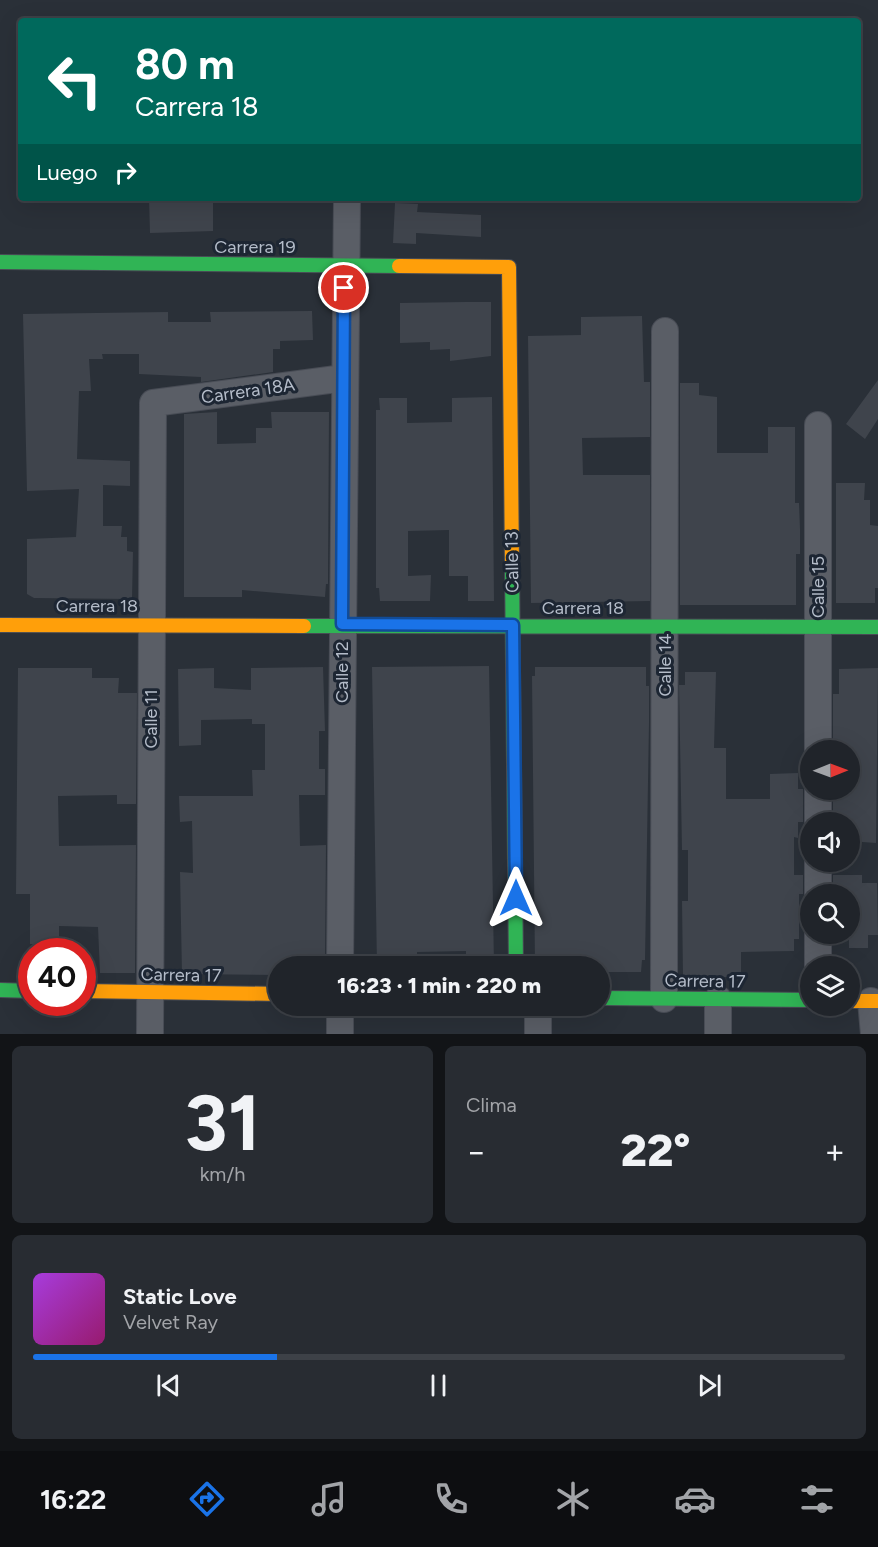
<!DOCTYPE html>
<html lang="es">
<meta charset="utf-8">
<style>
:root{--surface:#20242a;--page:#282c32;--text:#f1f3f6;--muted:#a2a4a8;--line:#3d4147;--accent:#1a73e8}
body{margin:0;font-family:Figtree,sans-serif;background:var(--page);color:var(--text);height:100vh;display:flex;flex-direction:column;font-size:22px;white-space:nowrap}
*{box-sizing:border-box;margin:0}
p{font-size:20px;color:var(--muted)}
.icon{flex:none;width:33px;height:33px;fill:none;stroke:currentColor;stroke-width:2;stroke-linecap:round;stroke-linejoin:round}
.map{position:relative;height:1034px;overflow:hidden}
.side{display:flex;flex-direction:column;gap:12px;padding:12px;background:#121417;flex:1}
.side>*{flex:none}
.top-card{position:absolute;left:18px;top:18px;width:843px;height:183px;border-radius:6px;box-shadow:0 6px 24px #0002,0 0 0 2px var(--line);background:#00695c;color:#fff;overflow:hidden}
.needle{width:39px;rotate:89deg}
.tools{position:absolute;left:800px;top:740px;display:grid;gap:12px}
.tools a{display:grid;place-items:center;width:60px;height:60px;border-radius:50%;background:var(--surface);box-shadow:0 6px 24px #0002,0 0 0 2px var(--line);font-size:30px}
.speed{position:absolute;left:18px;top:938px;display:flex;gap:12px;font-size:30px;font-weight:700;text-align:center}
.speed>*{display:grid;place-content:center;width:78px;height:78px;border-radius:50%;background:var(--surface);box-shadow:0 6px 24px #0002,0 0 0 2px var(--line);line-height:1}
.speed .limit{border:9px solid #d22;background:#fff;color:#111}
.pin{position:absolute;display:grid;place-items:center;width:51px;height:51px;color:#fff;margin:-26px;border:3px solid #fff;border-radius:50%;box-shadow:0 2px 6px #0007}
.me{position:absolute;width:66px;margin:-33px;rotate:0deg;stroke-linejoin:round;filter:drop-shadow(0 0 4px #0008)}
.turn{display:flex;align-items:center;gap:21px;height:126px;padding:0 18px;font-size:27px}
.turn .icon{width:78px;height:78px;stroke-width:2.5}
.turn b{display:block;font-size:42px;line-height:51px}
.then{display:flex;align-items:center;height:57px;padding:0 18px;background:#0003;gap:12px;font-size:22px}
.big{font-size:45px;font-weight:800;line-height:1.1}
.side .card{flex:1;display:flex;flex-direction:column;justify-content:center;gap:9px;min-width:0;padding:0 21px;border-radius:9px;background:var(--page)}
.side .dial{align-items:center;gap:0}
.dial b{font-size:78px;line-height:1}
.song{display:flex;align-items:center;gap:18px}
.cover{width:72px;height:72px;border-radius:9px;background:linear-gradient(135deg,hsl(280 70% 55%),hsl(320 70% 35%))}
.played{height:6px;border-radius:3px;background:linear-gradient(90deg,var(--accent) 30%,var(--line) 30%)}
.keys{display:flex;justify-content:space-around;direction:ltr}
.heat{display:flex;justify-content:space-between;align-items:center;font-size:33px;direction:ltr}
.side .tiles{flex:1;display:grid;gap:12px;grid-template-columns:1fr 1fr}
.card:last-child{grid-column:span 2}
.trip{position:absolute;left:268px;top:956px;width:342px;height:60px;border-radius:30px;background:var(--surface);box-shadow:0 6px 24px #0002,0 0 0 2px var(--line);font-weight:800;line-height:60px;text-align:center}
.menu{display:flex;height:96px;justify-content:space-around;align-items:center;background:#0d0e11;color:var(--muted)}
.menu .icon{width:42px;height:42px}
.menu .current{color:var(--accent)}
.menu b{font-size:27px;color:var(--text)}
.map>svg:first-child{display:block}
.building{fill:#3f444c}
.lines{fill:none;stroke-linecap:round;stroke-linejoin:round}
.street-casing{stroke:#484c55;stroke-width:28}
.fast-casing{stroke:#484c55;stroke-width:16}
.slow-casing{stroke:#484c55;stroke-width:16}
.street{stroke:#5a5e66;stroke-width:26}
.fast{stroke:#30b455;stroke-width:14}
.slow{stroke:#ff9f0a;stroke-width:14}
.route-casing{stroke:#114b97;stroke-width:15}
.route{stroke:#1a73e8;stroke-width:10}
.labels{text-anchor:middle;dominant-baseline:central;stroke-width:6;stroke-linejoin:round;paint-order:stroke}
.street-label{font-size:18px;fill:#b4bcc9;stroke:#1d2633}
</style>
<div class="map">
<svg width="878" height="1034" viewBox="0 0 878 1034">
<rect width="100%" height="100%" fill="#2a3038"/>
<path class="building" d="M149,198H213V231L150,233Z
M395,203L418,204L417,212L481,215V237L416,233V244L393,243Z
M465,302H491V356L450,361V349L430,350V342L400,343V303Z
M312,311L313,340L280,341V349H273V372L201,382V377L139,374V354H102L103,359H89L91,391H79L77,459L130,461V486L103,485V526H122L121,537H127V551L133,552L132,599L34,598L27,594V539L76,537L79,489L27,491L23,314L168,312V322H211L210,312Z
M642,316L644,382H650V437L582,438L583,475H650V601L531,603L528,336L581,335V317Z
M878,380V419L865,439L846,424Z
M680,383H699V395L717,397V453H768V427H795V503H799L800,529V554H796V605H680Z
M492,397L494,601H468V576H449V530L408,531V576L431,575L430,601H380L379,588H376V410H380L379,398H407V423L452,422V398Z
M217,412V444L256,443V428H272L271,412H329L328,584H326L325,597L242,590V597H184V414Z
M836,483H865L864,500H870V525L878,526V588H875V603H836Z
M489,666L494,966H473V958H466V951L417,952V966H377L372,667Z
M323,667L325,731H319V769H325V795H299L300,846L326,845L325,966H279V975L182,974L180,872L193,873L192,821L180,822L179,796H253L252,770H265V724H252V719L201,720V745L179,746L178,669L214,668V688L251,690V668Z
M535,667H646V686H649V723L645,960H642L641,972H600V966H535L532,676H535Z
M18,668H92V678H119L118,693H137L136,804H117V795L58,796L59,846L136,845L135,973H100L98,927L59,926V944H30V894H16Z
M878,668L876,843L849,841V822H833V789H849V750H833V694H839V669Z
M685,672H716L714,748H726V799H770V774L798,773V789H803V822H798V838L794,837V875H803V894H799V939H794V951L741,952V977H683L682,901H688V850H682L679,685H685Z
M833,875H862V883H877L878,935H868V948H849V894H833Z"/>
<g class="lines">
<g class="street-casing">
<path id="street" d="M818,425V750
M818,789V822
M818,861V894
M818,933V966
M340,966L347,198
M664,999L665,331
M871,1001L874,1034
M150,1034L153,403L344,378
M340,1034V1005
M538,1034V1005
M718,1034V999"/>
</g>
<g class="fast-casing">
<path id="fast" d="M0,262L399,266
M512,566L516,966
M304,626L878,627
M0,990L32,991
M600,998L810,1000"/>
</g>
<g class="slow-casing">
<path id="slow" d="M399,266L509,267L512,566
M0,625L304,626
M82,991L279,994
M849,1001H878"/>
</g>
<use href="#street" class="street"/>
<use href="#fast" class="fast"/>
<use href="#slow" class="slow"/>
</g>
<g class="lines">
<g class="route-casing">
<path id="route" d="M344,288L342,624L513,625L516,898"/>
</g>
<use href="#route" class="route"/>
</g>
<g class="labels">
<g class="street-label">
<text x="255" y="247">Carrera 19</text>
<text transform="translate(248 391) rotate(-8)">Carrera 18A</text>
<text transform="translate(512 562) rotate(-91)">Calle 13</text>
<text transform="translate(818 587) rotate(-90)">Calle 15</text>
<text x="97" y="606">Carrera 18</text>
<text x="583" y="608">Carrera 18</text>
<text transform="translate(665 665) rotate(-90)">Calle 14</text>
<text transform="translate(342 672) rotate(-90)">Calle 12</text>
<text transform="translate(151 719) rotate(-90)">Calle 11</text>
<text transform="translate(181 975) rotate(1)">Carrera 17</text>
<text transform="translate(705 981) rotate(1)">Carrera 17</text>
</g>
</g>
</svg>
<div class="tools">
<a><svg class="needle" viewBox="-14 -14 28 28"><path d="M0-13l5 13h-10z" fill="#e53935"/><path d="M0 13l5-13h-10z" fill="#a2a4a8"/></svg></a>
<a><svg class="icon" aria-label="sound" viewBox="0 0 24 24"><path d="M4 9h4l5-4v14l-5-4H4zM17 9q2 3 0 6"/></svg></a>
<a><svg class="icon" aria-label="search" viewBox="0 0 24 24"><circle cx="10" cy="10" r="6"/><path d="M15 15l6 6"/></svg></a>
<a><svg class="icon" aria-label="layers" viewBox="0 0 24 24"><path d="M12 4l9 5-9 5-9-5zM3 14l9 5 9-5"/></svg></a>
</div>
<div class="speed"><div class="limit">40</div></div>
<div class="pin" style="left:344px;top:288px;background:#d93025"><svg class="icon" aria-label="arrive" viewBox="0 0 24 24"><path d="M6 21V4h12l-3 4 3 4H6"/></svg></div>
<svg class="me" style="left:516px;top:898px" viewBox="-20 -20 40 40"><path d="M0-17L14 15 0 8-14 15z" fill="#1a73e8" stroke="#fff" stroke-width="4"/></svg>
<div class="trip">16:23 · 1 min · 220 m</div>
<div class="top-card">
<div class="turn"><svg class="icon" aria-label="left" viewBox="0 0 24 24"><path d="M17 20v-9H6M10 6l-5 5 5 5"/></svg><div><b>80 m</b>Carrera 18</div></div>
<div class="then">Luego<svg class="icon" aria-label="right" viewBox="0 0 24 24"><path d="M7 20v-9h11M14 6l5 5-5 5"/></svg></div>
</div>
</div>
<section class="side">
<div class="tiles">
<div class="card dial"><b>31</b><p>km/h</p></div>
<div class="card"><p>Clima</p>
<div class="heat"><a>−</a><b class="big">22°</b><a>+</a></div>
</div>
<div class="card">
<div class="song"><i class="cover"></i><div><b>Static Love</b><p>Velvet Ray</p></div></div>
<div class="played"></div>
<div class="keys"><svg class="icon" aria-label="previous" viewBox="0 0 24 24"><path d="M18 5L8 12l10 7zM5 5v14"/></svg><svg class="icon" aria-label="pause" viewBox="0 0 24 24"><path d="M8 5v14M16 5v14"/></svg><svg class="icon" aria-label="next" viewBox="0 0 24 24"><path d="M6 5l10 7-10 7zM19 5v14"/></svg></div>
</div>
</div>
</section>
<nav class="menu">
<b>16:22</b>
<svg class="icon current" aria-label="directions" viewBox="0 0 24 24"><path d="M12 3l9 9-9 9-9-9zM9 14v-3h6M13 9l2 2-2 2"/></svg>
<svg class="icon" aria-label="music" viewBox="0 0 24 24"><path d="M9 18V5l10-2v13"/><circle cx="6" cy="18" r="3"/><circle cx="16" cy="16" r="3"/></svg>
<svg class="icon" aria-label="phone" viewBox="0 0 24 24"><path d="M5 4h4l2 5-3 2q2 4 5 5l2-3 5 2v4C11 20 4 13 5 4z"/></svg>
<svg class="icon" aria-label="climate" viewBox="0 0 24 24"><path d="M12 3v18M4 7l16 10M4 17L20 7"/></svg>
<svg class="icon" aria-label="car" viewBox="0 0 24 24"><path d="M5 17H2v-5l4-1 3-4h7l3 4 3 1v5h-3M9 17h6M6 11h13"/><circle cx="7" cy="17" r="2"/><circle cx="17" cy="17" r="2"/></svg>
<svg class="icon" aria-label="filters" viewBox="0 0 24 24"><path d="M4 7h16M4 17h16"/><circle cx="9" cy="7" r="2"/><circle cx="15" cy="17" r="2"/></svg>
</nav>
